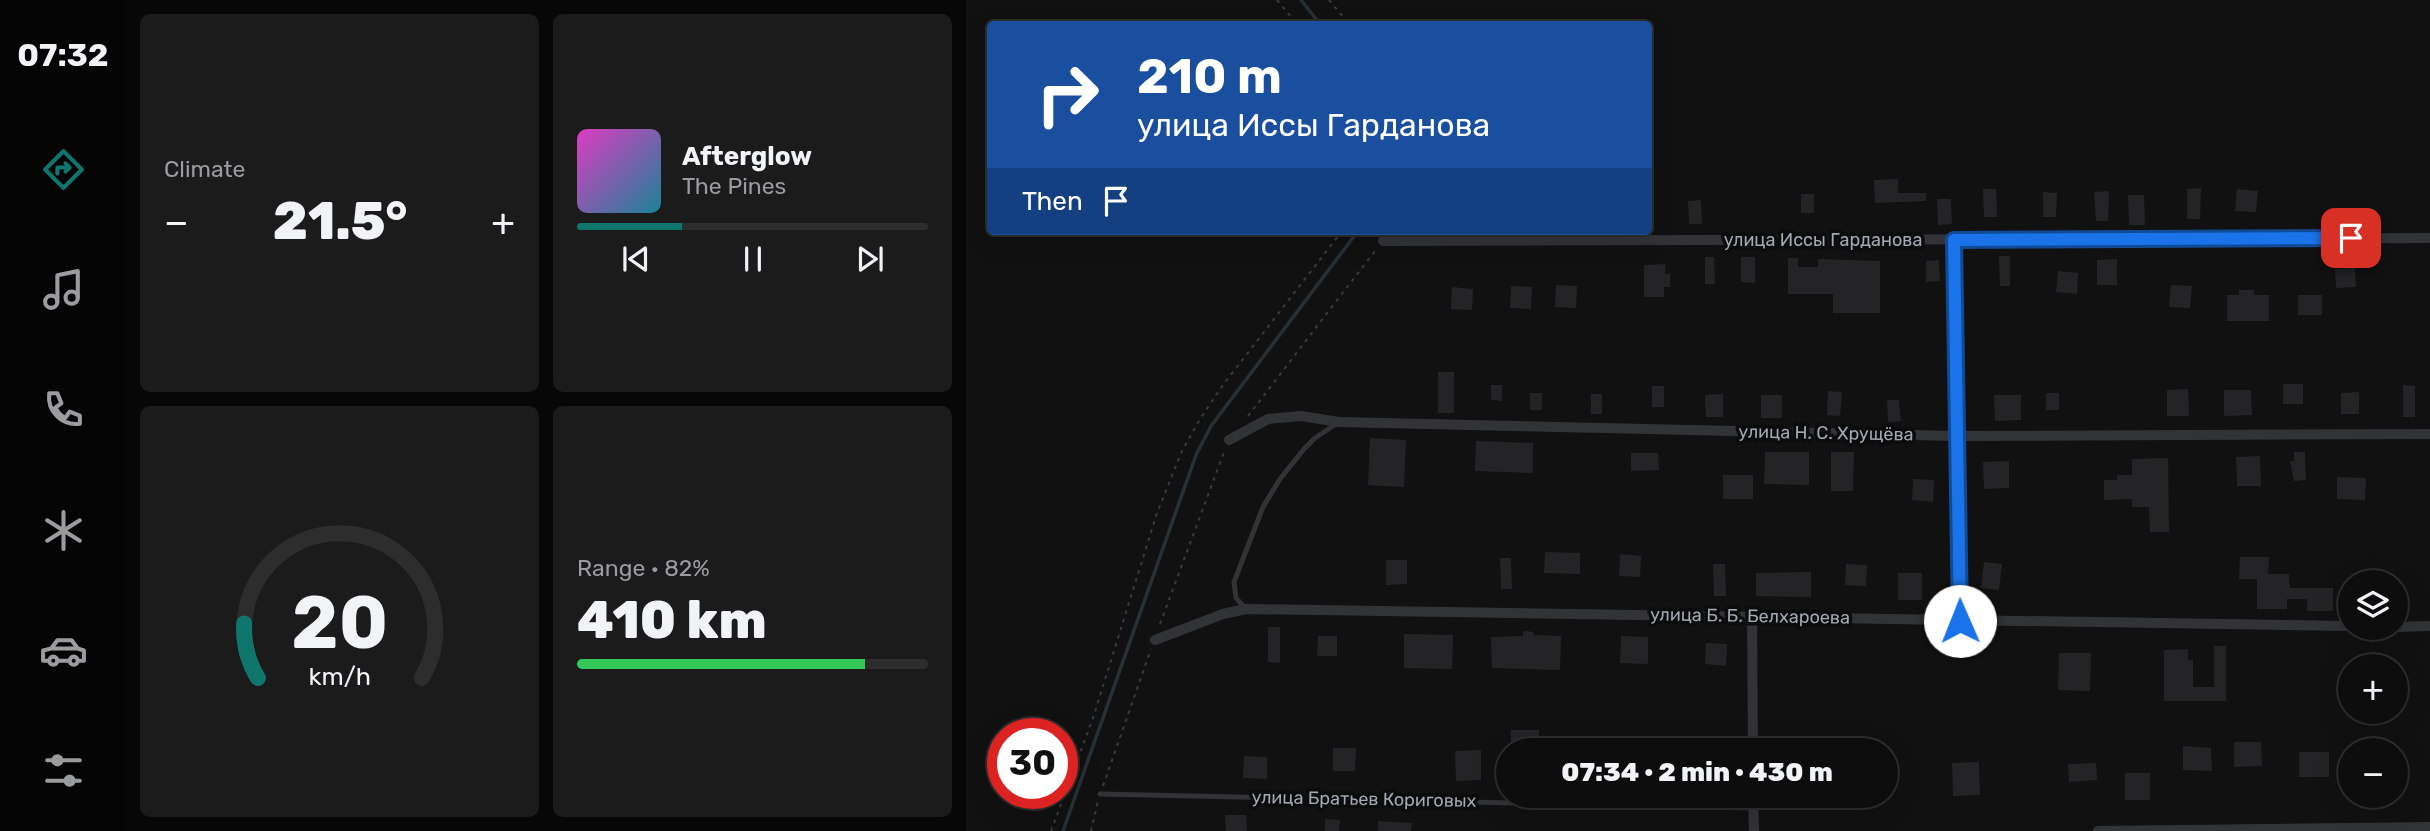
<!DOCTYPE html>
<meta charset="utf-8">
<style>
:root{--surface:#0d0d0e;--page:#1b1b1c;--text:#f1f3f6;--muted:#9a9c9e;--line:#2d2d2e;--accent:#0f766e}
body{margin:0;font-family:Rubik,sans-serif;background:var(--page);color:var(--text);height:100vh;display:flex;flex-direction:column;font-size:26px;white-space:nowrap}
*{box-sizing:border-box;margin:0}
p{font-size:23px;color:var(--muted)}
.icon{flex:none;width:38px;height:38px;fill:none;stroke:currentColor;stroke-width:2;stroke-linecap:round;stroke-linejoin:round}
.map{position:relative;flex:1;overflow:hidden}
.details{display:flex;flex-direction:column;gap:14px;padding:14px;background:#070708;width:840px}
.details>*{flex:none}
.top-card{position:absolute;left:21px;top:21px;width:665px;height:214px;border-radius:7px;box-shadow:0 7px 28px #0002,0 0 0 2px var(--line);background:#1a4fa0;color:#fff;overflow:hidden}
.controls{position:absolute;left:1372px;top:570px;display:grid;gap:14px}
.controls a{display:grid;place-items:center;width:70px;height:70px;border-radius:50%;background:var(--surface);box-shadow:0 7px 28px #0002,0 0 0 2px var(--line);font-size:35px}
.speed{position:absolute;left:21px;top:718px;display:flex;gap:14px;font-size:35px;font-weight:700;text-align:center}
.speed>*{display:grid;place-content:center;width:91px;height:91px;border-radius:50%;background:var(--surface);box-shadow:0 7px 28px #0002,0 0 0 2px var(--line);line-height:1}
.speed .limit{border:10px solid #d22;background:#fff;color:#111}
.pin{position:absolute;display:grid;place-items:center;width:60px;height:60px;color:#fff;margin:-30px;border-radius:14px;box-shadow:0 4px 10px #0006}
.me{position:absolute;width:77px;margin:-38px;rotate:359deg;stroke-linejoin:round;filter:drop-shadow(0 0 5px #0008)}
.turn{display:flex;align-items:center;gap:24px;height:147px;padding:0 35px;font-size:32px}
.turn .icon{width:91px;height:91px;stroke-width:2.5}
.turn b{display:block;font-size:49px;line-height:60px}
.then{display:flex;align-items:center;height:66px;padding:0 35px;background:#0003;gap:14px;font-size:26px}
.big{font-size:52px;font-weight:800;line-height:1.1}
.details .card{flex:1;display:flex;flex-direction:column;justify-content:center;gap:10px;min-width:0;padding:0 24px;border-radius:10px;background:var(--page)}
.details .dial{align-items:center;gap:0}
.dial svg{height:182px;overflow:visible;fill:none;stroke:var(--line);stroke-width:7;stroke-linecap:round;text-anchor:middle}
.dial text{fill:var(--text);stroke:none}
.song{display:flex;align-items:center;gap:21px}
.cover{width:84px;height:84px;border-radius:10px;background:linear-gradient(135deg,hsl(310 70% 55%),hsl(190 70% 35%))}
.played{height:7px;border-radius:4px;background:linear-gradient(90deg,var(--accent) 30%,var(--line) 30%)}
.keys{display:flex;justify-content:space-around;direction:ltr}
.heat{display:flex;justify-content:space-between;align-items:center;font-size:38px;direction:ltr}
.charge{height:10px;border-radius:5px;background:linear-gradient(90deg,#34c759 82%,var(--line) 0)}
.details .tiles{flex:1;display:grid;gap:14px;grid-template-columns:repeat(2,1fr)}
.trip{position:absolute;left:530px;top:738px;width:402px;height:70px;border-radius:35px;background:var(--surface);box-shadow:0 7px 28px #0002,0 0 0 2px var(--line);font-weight:800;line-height:70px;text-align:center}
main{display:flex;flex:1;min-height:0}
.menu{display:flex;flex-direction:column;width:126px;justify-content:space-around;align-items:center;background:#050506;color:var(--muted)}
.menu .icon{width:49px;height:49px}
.menu .current{color:var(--accent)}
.menu b{font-size:32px;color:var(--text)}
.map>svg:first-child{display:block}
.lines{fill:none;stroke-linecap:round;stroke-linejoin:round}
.stream{stroke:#273035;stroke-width:3.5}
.building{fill:#242426}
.path{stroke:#383a3e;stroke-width:2;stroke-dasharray:3.5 5;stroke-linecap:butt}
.lane{stroke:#323337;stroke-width:5}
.street{stroke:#323337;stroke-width:10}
.route-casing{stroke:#114b97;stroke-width:18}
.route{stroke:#1a73e8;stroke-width:12}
.labels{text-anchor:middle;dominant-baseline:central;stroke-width:7;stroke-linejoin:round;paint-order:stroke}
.street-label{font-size:18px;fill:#a2a9b3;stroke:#0c0c0d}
</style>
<main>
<nav class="menu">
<b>07:32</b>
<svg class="icon current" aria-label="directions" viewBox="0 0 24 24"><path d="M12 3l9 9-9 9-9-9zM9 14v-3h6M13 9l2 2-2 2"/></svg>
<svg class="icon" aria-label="music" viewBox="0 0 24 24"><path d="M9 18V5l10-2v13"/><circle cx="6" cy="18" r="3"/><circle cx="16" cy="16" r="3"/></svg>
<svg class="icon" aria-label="phone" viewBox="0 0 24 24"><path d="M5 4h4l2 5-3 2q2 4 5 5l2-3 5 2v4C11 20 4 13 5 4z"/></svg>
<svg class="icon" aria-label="climate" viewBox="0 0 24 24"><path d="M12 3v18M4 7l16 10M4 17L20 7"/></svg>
<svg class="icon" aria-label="car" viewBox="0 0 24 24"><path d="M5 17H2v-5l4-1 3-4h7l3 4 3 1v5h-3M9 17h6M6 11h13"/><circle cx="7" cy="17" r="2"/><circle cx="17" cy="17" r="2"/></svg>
<svg class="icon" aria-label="filters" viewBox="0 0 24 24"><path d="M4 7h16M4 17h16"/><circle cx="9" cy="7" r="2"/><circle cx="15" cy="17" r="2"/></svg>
</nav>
<section class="details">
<div class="tiles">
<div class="card"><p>Climate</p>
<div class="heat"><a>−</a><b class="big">21.5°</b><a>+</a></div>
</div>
<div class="card">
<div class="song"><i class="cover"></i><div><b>Afterglow</b><p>The Pines</p></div></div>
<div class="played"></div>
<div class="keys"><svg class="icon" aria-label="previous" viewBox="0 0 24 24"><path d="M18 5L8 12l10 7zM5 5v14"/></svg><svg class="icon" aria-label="pause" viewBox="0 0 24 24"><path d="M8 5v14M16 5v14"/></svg><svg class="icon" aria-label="next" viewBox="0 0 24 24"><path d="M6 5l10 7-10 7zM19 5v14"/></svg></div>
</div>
<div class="card dial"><svg viewBox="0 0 100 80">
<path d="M14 69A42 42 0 1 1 86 69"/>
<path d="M14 69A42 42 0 0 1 8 45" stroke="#0f766e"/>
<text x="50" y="56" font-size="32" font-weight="700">20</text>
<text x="50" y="72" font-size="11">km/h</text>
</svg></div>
<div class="card"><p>Range · 82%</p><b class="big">410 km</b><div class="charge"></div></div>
</div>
</section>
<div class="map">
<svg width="1464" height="831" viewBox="0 0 1464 831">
<rect width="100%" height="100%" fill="#111112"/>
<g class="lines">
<path class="stream" d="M335,0L354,24
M97,831L230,455L245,426L392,231"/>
</g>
<path class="building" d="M932,179V193H960V201L909,203L908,180Z
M1235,188L1234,219H1221V189Z
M1017,189H1030L1031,217H1018Z
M1271,189L1292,191L1290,212L1269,211Z
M1143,191L1142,221H1130L1128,192Z
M1077,192L1091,193L1090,217H1077Z
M835,194H848V213H835Z
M1162,195H1178L1179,225H1163Z
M971,199H985L986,224L972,225Z
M735,200L736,224H723L722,201Z
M1033,256H1044V286H1034Z
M739,257H748L749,284H739Z
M775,257H789V283L775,282Z
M822,258H832V267H852V259L914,261V313H867V294H822Z
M1151,259V285H1131V260Z
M973,260L974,281L960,282V261Z
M699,264V274H704V287H698V297H678V265Z
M1389,268L1390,287L1370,288L1369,269Z
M1092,271L1112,273L1111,294L1090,292Z
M590,285L611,286L610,308L589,307Z
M1205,285L1226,286L1224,308L1203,307Z
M545,286L566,287L565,309L544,308Z
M486,287L507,289L506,310L485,309Z
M1273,290H1288V295H1303V321H1261V295H1273Z
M1332,295H1356V315H1332Z
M472,372H488V413H472Z
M1317,384H1337V404H1317Z
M525,385H536V401L525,400Z
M1437,385L1449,386V417H1437Z
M686,386H698V407H686Z
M1222,389L1223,416H1201V390Z
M1258,390H1285L1286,415L1258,416Z
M862,391L876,392L874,416L861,415Z
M1393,392V414H1375V393Z
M564,393H576V410H564Z
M1080,393H1093V410H1080Z
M625,394H636V414H625Z
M757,394V417H740L739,395Z
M795,395H816V418H795Z
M1028,395H1055V420L1029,421Z
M921,400H933L935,421L922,422Z
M404,438L440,440L438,487L402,485Z
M510,441L567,443V473L509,471Z
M799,452H843V485L798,484Z
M865,452H888L887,491H865Z
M1328,452H1339L1340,480L1328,481L1324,461H1328Z
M665,453H692L693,470L665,471Z
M1294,456L1295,486H1271L1270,457Z
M1202,458L1203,532H1184L1183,507H1166V499L1138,500V480H1151V475H1166V459Z
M1043,461V488L1018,489L1017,462Z
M757,475H787V499H757Z
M1371,477L1400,478L1399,500L1371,499Z
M947,479L968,480L967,502L946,500Z
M579,552L614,553V574L578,573Z
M654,554L675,556L674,577L653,576Z
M1274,557H1303L1302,574H1323L1324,588H1367V611H1341V599H1321V609H1291V579H1273Z
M534,558H545L546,589H535Z
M420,560H441V584L420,585Z
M1018,562L1036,564L1033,590L1015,588Z
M747,564H759L760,596H748Z
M880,564L901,565L900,586L879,585Z
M845,572V597L790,596V573Z
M932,573H956V600H932Z
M302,627H314V663L302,662Z
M557,631L568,632L567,635L595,636L594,670L526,668L525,637L557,636Z
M438,634L487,635L486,669L438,668Z
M352,636H371V656H351Z
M655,636L682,637V664L654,663Z
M740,643L761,644L760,666L739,664Z
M1248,646H1260V701H1198V650L1222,649V660H1227V687H1248Z
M1093,653H1125L1124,691L1092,690Z
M545,730H573V751H545Z
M1268,742H1295L1296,766L1268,767Z
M1217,746L1245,748L1246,771L1217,770Z
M367,748H390L389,771H367Z
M515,750V780L490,781L489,751Z
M1333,752H1363V777H1333Z
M278,756L301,757V779L277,778Z
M1013,762L1014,795L987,796L986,763Z
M1130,763L1131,780L1103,782L1102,764Z
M1159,773H1184V800H1159Z
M259,815H280L281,831H260Z
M359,819L374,820L373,831H359Z
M412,821L446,823L445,831H412Z"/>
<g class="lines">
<path class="path" d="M311,0L331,24
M363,0L383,24
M282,416L409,251
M194,624L258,452
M137,786L185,649
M85,831L127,718L191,513L216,451L234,419L257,385L376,231
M125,831L132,801"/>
<path class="lane" d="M280,609L270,598L268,582L297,507L314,479L338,449L349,438L373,422
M134,794L787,808"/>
<path class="street" d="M988,240L994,621
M417,241L1464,238
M263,440L302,419L335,416L373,422L991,436L1464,434
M786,616L787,751
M1430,627L1464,626
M189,640L257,614L280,609L1384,626
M787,796L788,831
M1132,831L1464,827"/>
</g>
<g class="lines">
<g class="route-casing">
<path id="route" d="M994,621L988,240L1385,238"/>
</g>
<use href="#route" class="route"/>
</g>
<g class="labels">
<g class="street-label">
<text x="857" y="240">улица Иссы Гарданова</text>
<text transform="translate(860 433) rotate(1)">улица Н. С. Хрущёва</text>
<text transform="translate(784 616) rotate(1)">улица Б. Б. Белхароева</text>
<text transform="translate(398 799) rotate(1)">улица Братьев Кориговых</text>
</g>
</g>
</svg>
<div class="controls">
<a><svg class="icon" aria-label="layers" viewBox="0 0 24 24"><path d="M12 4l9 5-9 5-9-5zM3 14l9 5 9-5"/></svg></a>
<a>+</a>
<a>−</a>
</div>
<div class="speed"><div class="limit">30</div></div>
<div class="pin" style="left:1385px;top:238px;background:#d93025"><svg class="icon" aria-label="arrive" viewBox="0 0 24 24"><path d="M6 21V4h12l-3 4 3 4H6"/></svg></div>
<svg class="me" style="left:994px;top:621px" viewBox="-20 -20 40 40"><circle r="19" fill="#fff"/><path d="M0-13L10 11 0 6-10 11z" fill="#1a73e8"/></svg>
<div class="trip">07:34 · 2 min · 430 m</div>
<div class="top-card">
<div class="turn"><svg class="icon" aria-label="right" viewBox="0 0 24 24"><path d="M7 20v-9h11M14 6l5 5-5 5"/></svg><div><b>210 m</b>улица Иссы Гарданова</div></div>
<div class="then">Then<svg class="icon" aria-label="arrive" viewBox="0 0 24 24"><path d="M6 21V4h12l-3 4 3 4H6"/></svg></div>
</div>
</div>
</main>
